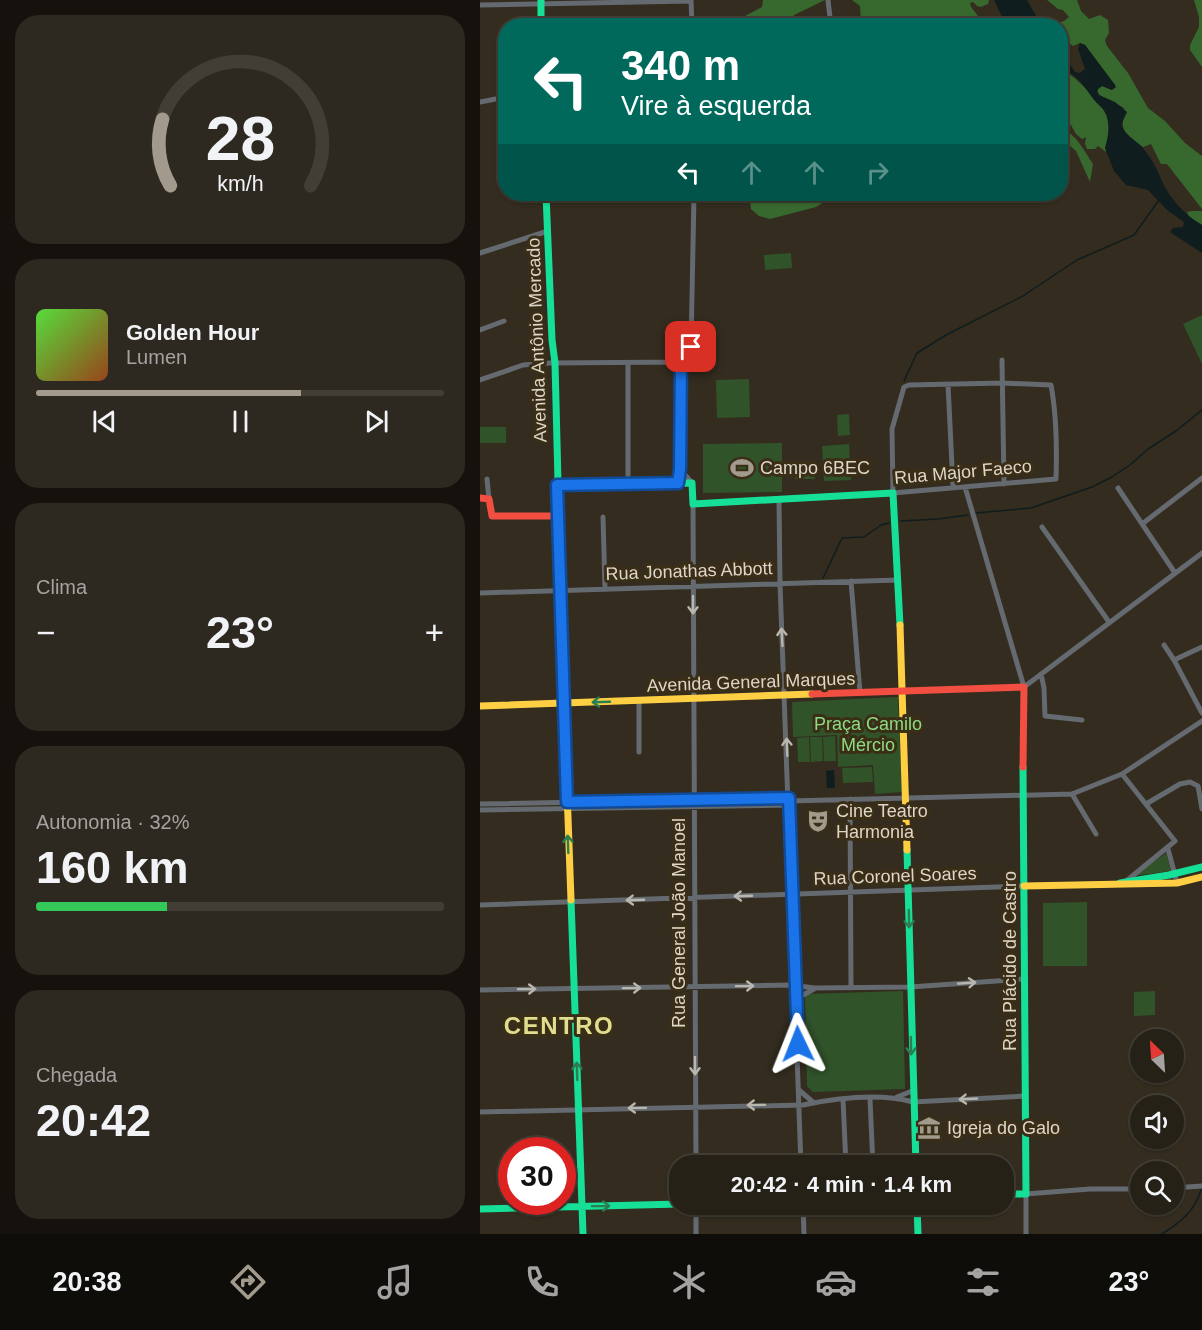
<!DOCTYPE html>
<html lang="pt">
<meta charset="utf-8">
<style>
:root{--surface:#262117;--page:#2e2920;--text:#f1f3f6;--muted:#a4a3a1;--line:#423e36;--accent:#a29a8d}
body{margin:0;font-family:Arial,sans-serif;background:var(--page);color:var(--text);height:100vh;display:flex;flex-direction:column;font-size:22px;white-space:nowrap}
*{box-sizing:border-box;margin:0}
p{font-size:20px;color:var(--muted)}
.icon{flex:none;width:33px;height:33px;fill:none;stroke:currentColor;stroke-width:2;stroke-linecap:round;stroke-linejoin:round}
.map{position:relative;flex:1;overflow:hidden}
.panel{display:flex;flex-direction:column;gap:15px;padding:15px;background:#15120d;width:480px}
.panel>*{flex:none}
.guide{position:absolute;left:18px;top:18px;width:570px;height:183px;border-radius:24px;box-shadow:0 2px 4px #0004,0 0 0 2px var(--line);background:#00695c;color:#fff;overflow:hidden}
.needle{width:39px;rotate:335deg}
.fabs{position:absolute;left:650px;top:1029px;display:grid;gap:12px}
.fabs a{display:grid;place-items:center;width:54px;height:54px;border-radius:50%;background:var(--surface);box-shadow:0 2px 4px #0004,0 0 0 2px var(--line);font-size:30px}
.speed{position:absolute;left:18px;top:1137px;display:flex;gap:12px;font-size:30px;font-weight:700;text-align:center}
.speed>*{display:grid;place-content:center;width:78px;height:78px;border-radius:50%;background:var(--surface);box-shadow:0 2px 4px #0004,0 0 0 2px var(--line);line-height:1}
.speed .limit{border:9px solid #d22;background:#fff;color:#111}
.pin{position:absolute;display:grid;place-items:center;width:51px;height:51px;color:#fff;margin:-26px;border-radius:12px;box-shadow:0 3px 9px #0006}
.me{position:absolute;width:66px;margin:-33px;rotate:358deg;stroke-linejoin:round;filter:drop-shadow(0 0 4px #0008)}
.turn{display:flex;align-items:center;gap:21px;height:126px;padding:0 24px;font-size:27px}
.turn .icon{width:78px;height:78px;stroke-width:2.5}
.turn b{display:block;font-size:42px;line-height:51px}
.lanes{display:flex;align-items:center;height:57px;padding:0 24px;background:#0003;justify-content:center;gap:30px;direction:ltr}
.lanes .off{opacity:.35}
.big{font-size:45px;font-weight:700;line-height:1.1}
.panel .tile{flex:1;display:flex;flex-direction:column;justify-content:center;gap:9px;min-width:0;padding:0 21px;border-radius:24px;background:var(--page)}
.panel .dial{align-items:center;gap:0}
.dial svg{height:156px;overflow:visible;fill:none;stroke:var(--line);stroke-width:7;stroke-linecap:round;text-anchor:middle}
.dial text{fill:var(--text);stroke:none}
.song{display:flex;align-items:center;gap:18px}
.cover{width:72px;height:72px;border-radius:9px;background:linear-gradient(135deg,hsl(110 70% 55%),hsl(20 70% 35%))}
.played{height:6px;border-radius:3px;background:linear-gradient(90deg,var(--accent) 65%,var(--line) 65%)}
.keys{display:flex;justify-content:space-around;direction:ltr}
.heat{display:flex;justify-content:space-between;align-items:center;font-size:33px;direction:ltr}
.charge{height:9px;border-radius:4px;background:linear-gradient(90deg,#34c759 32%,var(--line) 0)}
.trip{position:absolute;left:189px;top:1155px;width:345px;height:60px;border-radius:24px;background:var(--surface);box-shadow:0 2px 4px #0004,0 0 0 2px var(--line);font-weight:700;line-height:60px;text-align:center}
.menu{display:flex;height:96px;justify-content:space-around;align-items:center;background:#0f0d09;color:var(--muted)}
.menu .icon{width:42px;height:42px}
.menu .on{color:var(--accent)}
.menu b{font-size:27px;color:var(--text)}
main{display:flex;flex:1;min-height:0}
.map>svg:first-child{display:block}
.green{fill:#31532a}
.forest{fill:#37692f}
.water{fill:#0f1d1f}
.lines{fill:none;stroke-linecap:round;stroke-linejoin:round}
.stream{stroke:#0f1d1f;stroke-width:1.5}
.street{stroke:#646a70;stroke-width:5}
.fast{stroke:#16e098;stroke-width:7}
.slow{stroke:#ffcf43;stroke-width:7}
.jam{stroke:#f24e42;stroke-width:7}
.oneway{stroke:#b9b6ae}
.oneway2{stroke:#2a7e51}
.route-casing{stroke:#114b97;stroke-width:15}
.route{stroke:#1a73e8;stroke-width:10}
.labels{text-anchor:middle;dominant-baseline:central;stroke-width:6;stroke-linejoin:round;paint-order:stroke}
.street-label{font-size:18px;fill:#ded6c8;stroke:#3b2e17}
.poi-label{font-size:18px;fill:#ded6c8;stroke:#3b2e17;text-anchor:start}
.park-label{font-size:18px;fill:#8bdb82;stroke:#3b2e17}
.district-label{font-size:24px;font-weight:bold;letter-spacing:1.5px;fill:#dfdd8e;stroke:#3b2e17}
</style>
<main>
<section class="panel">
<div class="tile dial"><svg viewBox="0 0 100 80">
<path d="M14 69A42 42 0 1 1 86 69"/>
<path d="M14 69A42 42 0 0 1 10 35" stroke="#a29a8d"/>
<text x="50" y="56" font-size="32" font-weight="700">28</text>
<text x="50" y="72" font-size="11">km/h</text>
</svg></div>
<div class="tile">
<div class="song"><i class="cover"></i><div><b>Golden Hour</b><p>Lumen</p></div></div>
<div class="played"></div>
<div class="keys"><svg class="icon" aria-label="previous" viewBox="0 0 24 24"><path d="M18 5L8 12l10 7zM5 5v14"/></svg><svg class="icon" aria-label="pause" viewBox="0 0 24 24"><path d="M8 5v14M16 5v14"/></svg><svg class="icon" aria-label="next" viewBox="0 0 24 24"><path d="M6 5l10 7-10 7zM19 5v14"/></svg></div>
</div>
<div class="tile"><p>Clima</p>
<div class="heat"><a>−</a><b class="big">23°</b><a>+</a></div>
</div>
<div class="tile"><p>Autonomia · 32%</p><b class="big">160 km</b><div class="charge"></div></div>
<div class="tile"><p>Chegada</p><b class="big">20:42</b></div>
</section>
<div class="map">
<svg width="722" height="1234" viewBox="0 0 722 1234">
<rect width="100%" height="100%" fill="#332c1f"/>
<path class="green" d="M311,253L312,268L285,270L284,255Z
M722,315V364L703,324Z
M203,370H205L206,468H204Z
M269,379L270,417L237,418L236,380Z
M369,414L370,435L358,436L357,415Z
M0,427H26V443H0Z
M302,443V492L223,493V444Z
M369,444L371,480L344,481L342,446Z
M315,466H335V479H315Z
M418,697L422,792L395,794L393,765L358,767L357,735L313,737L312,702Z
M355,736L356,761H344L343,737Z
M329,737L330,762H318L317,738Z
M330,737H342L343,761L331,762Z
M392,767L393,782L363,783L362,768Z
M205,802V804L93,807V805Z
M686,853L691,871L654,876Z
M607,902V966H563V903Z
M423,991L425,1089L333,1092L327,1086L325,994Z
M675,991V1015L654,1016V992Z"/>
<path class="forest" d="M283,0H345L314,15L309,25H295L291,23L288,25H276L271,22L262,25H242L243,21L265,16L282,7Z
M372,0H509L508,4L501,7L497,6L493,2L490,3L491,7L505,25L378,26L381,21L380,6Z
M567,0H597L601,11L609,19L620,15L628,20L629,33L625,40L627,46L648,73L668,108L685,121L705,143L722,156V209L687,164H681L671,144L663,147C643,133 641,133 644,108C635,102 623,101 617,92L619,87L622,86L632,90L635,85L605,45L600,43L593,46L581,37L580,26L577,25V23L584,21L589,17L583,10L578,9Z
M714,0H722V67L710,50V45L719,27V17Z
M582,70C593,73 623,105 626,115C628,120 629,128 629,134C630,141 625,145 626,152L618,146L615,149H607L605,144L606,137L602,139L596,134L591,125L581,121L580,71Z
M580,128C597,134 604,151 613,164L610,182L596,151L581,138Z
M269,194H295L298,198L303,194H357L336,207L290,219L279,216L271,209Z
M712,211H722V225L709,217L707,212Z"/>
<path class="water" d="M514,0H547L561,25H526Z
M600,43L605,45L635,85L636,87L632,90L622,86L617,90L619,95L635,102L647,112L641,125C648,139 658,140 666,152C673,161 677,170 682,181C690,199 705,215 722,225V253L690,232L693,228L703,227L704,222L687,210L668,190L646,185L634,171L625,148C628,137 630,128 627,116C625,109 619,106 615,101C607,91 595,70 581,71V52L595,72L600,73L605,69L598,49Z
M354,770L355,788H347L346,771Z"/>
<g class="lines">
<path class="stream" d="M424,381L437,353L466,335L543,296L597,260L654,235L679,200
M496,513L551,508L612,487L632,477L650,465L668,449L696,431L722,410
M421,521L458,519L488,515
M343,578L362,538L384,537L401,525L409,523
M682,1234C701,1222 714,1212 721,1190"/>
<path class="street" d="M211,0L212,26
M348,0L351,26
M0,5L211,1
M0,102L26,97
M0,253L68,231
M0,330L24,321
M522,360L524,484
M148,363V484
M0,380L43,365L70,363L201,362L209,358L211,347L214,194
M522,383L571,385C577,417 577,447 576,479L413,493L412,429L424,387L429,385Z
M468,384L473,487
M200,469L212,483
M7,479L9,499
M198,483L200,469L201,362
M485,487L544,687L722,553
M638,488L695,573
M299,500L300,583L321,1166
M213,504L216,1166
M123,517L125,589
M662,524L722,478
M562,527L629,622
M371,581L380,693
M0,593L418,580
M684,645L694,660
M722,647L694,660L722,713
M561,674L564,688L565,716L602,720
M159,701V752
M642,774L695,841L645,882
M592,794L616,834
M370,799L371,988
M309,801L592,794L642,774L722,721
M0,804L309,798
M666,804L700,784L710,782L718,786L722,809
M0,810L310,805
M688,849L697,883
M0,905L544,886
M0,990L310,985L335,988L430,987L544,979
M316,999L334,989
M319,1090L334,1103
M417,1097L432,1091
M363,1099L366,1166
M390,1099L393,1166
M0,1112L323,1105C357,1098 400,1093 433,1102L546,1096
M693,1188L722,1186
M216,1204V1234
M323,1204L324,1234
M546,1234V1194L610,1189H660"/>
<path class="fast" d="M61,0V26
M66,194L72,340L75,363L83,680
M77,485L212,483L213,504L413,493L420,625
M427,850L436,1166
M640,883L689,875L722,867
M91,900L103,1234
M524,1194H546L543,767
M437,1204L438,1234
M0,1209L200,1204"/>
<path class="slow" d="M420,625L427,850
M83,680L91,900
M0,706L332,694
M544,886L697,883L722,877"/>
<path class="jam" d="M0,498L9,499L12,516H78
M332,694L544,687L543,767"/>
</g>
<defs><path id="oneway-shaft" d="M-6 0H5M1.5-3L5.5 0L1.5 3" fill="none" stroke-width="1.6" stroke-linecap="round" stroke-linejoin="round" transform="scale(1.5)"/></defs>
<g class="oneway">
<use href="#oneway-shaft" transform="translate(213 605) rotate(90)"/>
<use href="#oneway-shaft" transform="translate(302 637) rotate(-93)"/>
<use href="#oneway-shaft" transform="translate(307 747) rotate(-92)"/>
<use href="#oneway-shaft" transform="translate(263 896) rotate(178)"/>
<use href="#oneway-shaft" transform="translate(155 900) rotate(178)"/>
<use href="#oneway-shaft" transform="translate(487 983) rotate(-4)"/>
<use href="#oneway-shaft" transform="translate(265 986) rotate(-1)"/>
<use href="#oneway-shaft" transform="translate(152 988) rotate(-1)"/>
<use href="#oneway-shaft" transform="translate(47 989) rotate(-1)"/>
<use href="#oneway-shaft" transform="translate(215 1066) rotate(90)"/>
<use href="#oneway-shaft" transform="translate(488 1099) rotate(177)"/>
<use href="#oneway-shaft" transform="translate(276 1105) rotate(179)"/>
<use href="#oneway-shaft" transform="translate(157 1108) rotate(179)"/>
</g>
<g class="oneway2">
<use href="#oneway-shaft" transform="translate(121 702) rotate(178)"/>
<use href="#oneway-shaft" transform="translate(88 844) rotate(-92)"/>
<use href="#oneway-shaft" transform="translate(429 919) rotate(89)"/>
<use href="#oneway-shaft" transform="translate(431 1046) rotate(89)"/>
<use href="#oneway-shaft" transform="translate(97 1071) rotate(-92)"/>
<use href="#oneway-shaft" transform="translate(121 1206) rotate(-1)"/>
</g>
<g class="lines">
<g class="route-casing">
<path id="route" d="M211,347L209,358L201,362L200,469L198,483L77,485L87,802L309,798L318,1044"/>
</g>
<use href="#route" class="route"/>
</g>
<defs>
<g id="stadium-bare" transform="scale(1.8)"><path d="M0-5a6.5 5 0 1 0 0 10a6.5 5 0 1 0 0-10ZM-3.5-1.8h7v3.6h-7Z" fill="#a29a8d" stroke="#3b2e17" stroke-width="2.5" paint-order="stroke"/></g>
<g id="theatre-bare" transform="scale(1.8)"><path d="M-5-5.5Q0-4 5-5.5V0Q5 5 0 6Q-5 5-5 0ZM-3.3-2.5H-1v1.5H-3.3ZM1-2.5H3.3v1.5H1ZM-2.8 1Q0 5.5 2.8 1Z" fill="#a29a8d" stroke="#3b2e17" stroke-width="2.5" paint-order="stroke"/></g>
<g id="museum-bare" transform="scale(1.8)"><path d="M0-6L6-3V-2H-6V-3ZM-5-1h2V3h-2ZM-1-1h2V3h-2ZM3-1h2V3H3ZM-6 4H6V6H-6Z" fill="#a29a8d" stroke="#3b2e17" stroke-width="2.5" paint-order="stroke"/></g>
</defs>
<g fill-rule="evenodd">
<use href="#stadium-bare" x="262" y="468"/>
<use href="#theatre-bare" x="338" y="821"/>
<use href="#museum-bare" x="449" y="1128"/>
</g>
<g class="labels">
<g class="street-label">
<text transform="translate(57 340) rotate(-92)">Avenida Antônio Mercado</text>
<text transform="translate(483 472) rotate(-5)">Rua Major Faeco</text>
<text transform="translate(209 571) rotate(-2)">Rua Jonathas Abbott</text>
<text transform="translate(271 682) rotate(-2)">Avenida General Marques</text>
<text transform="translate(415 876) rotate(-2)">Rua Coronel Soares</text>
<text transform="translate(199 923) rotate(-90)">Rua General João Manoel</text>
<text transform="translate(530 961) rotate(-90)">Rua Plácido de Castro</text>
</g>
<g class="poi-label">
<text x="280" y="468">Campo 6BEC</text>
<text x="356" y="811">Cine Teatro<tspan x="356" dy="21">Harmonia</tspan></text>
<text x="467" y="1128">Igreja do Galo</text>
</g>
<g class="park-label">
<text x="388" y="724">Praça Camilo<tspan x="388" dy="21">Mércio</tspan></text>
</g>
<g class="district-label">
<text x="79" y="1025">CENTRO</text>
</g>
</g>
</svg>
<div class="fabs">
<a><svg class="needle" viewBox="-14 -14 28 28"><path d="M0-13l5 13h-10z" fill="#e53935"/><path d="M0 13l5-13h-10z" fill="#a4a3a1"/></svg></a>
<a><svg class="icon" aria-label="sound" viewBox="0 0 24 24"><path d="M4 9h4l5-4v14l-5-4H4zM17 9q2 3 0 6"/></svg></a>
<a><svg class="icon" aria-label="search" viewBox="0 0 24 24"><circle cx="10" cy="10" r="6"/><path d="M15 15l6 6"/></svg></a>
</div>
<div class="speed"><div class="limit">30</div></div>
<div class="pin" style="left:211px;top:347px;background:#d93025"><svg class="icon" aria-label="arrive" viewBox="0 0 24 24"><path d="M6 21V4h12l-3 4 3 4H6"/></svg></div>
<svg class="me" style="left:318px;top:1044px" viewBox="-20 -20 40 40"><path d="M0-17L14 15 0 8-14 15z" fill="#1a73e8" stroke="#fff" stroke-width="4"/></svg>
<div class="trip">20:42 · 4 min · 1.4 km</div>
<div class="guide">
<div class="turn"><svg class="icon" aria-label="left" viewBox="0 0 24 24"><path d="M17 20v-9H6M10 6l-5 5 5 5"/></svg><div><b>340 m</b>Vire à esquerda</div></div>
<div class="lanes"><svg class="icon" aria-label="left" viewBox="0 0 24 24"><path d="M17 20v-9H6M10 6l-5 5 5 5"/></svg><svg class="icon off" aria-label="ahead" viewBox="0 0 24 24"><path d="M12 20V5M6 11l6-6 6 6"/></svg><svg class="icon off" aria-label="ahead" viewBox="0 0 24 24"><path d="M12 20V5M6 11l6-6 6 6"/></svg><svg class="icon off" aria-label="right" viewBox="0 0 24 24"><path d="M7 20v-9h11M14 6l5 5-5 5"/></svg></div>
</div>
</div>
</main>
<nav class="menu">
<b>20:38</b>
<svg class="icon on" aria-label="directions" viewBox="0 0 24 24"><path d="M12 3l9 9-9 9-9-9zM9 14v-3h6M13 9l2 2-2 2"/></svg>
<svg class="icon" aria-label="music" viewBox="0 0 24 24"><path d="M9 18V5l10-2v13"/><circle cx="6" cy="18" r="3"/><circle cx="16" cy="16" r="3"/></svg>
<svg class="icon" aria-label="phone" viewBox="0 0 24 24"><path d="M5 4h4l2 5-3 2q2 4 5 5l2-3 5 2v4C11 20 4 13 5 4z"/></svg>
<svg class="icon" aria-label="climate" viewBox="0 0 24 24"><path d="M12 3v18M4 7l16 10M4 17L20 7"/></svg>
<svg class="icon" aria-label="car" viewBox="0 0 24 24"><path d="M5 17H2v-5l4-1 3-4h7l3 4 3 1v5h-3M9 17h6M6 11h13"/><circle cx="7" cy="17" r="2"/><circle cx="17" cy="17" r="2"/></svg>
<svg class="icon" aria-label="filters" viewBox="0 0 24 24"><path d="M4 7h16M4 17h16"/><circle cx="9" cy="7" r="2"/><circle cx="15" cy="17" r="2"/></svg>
<b>23°</b>
</nav>
